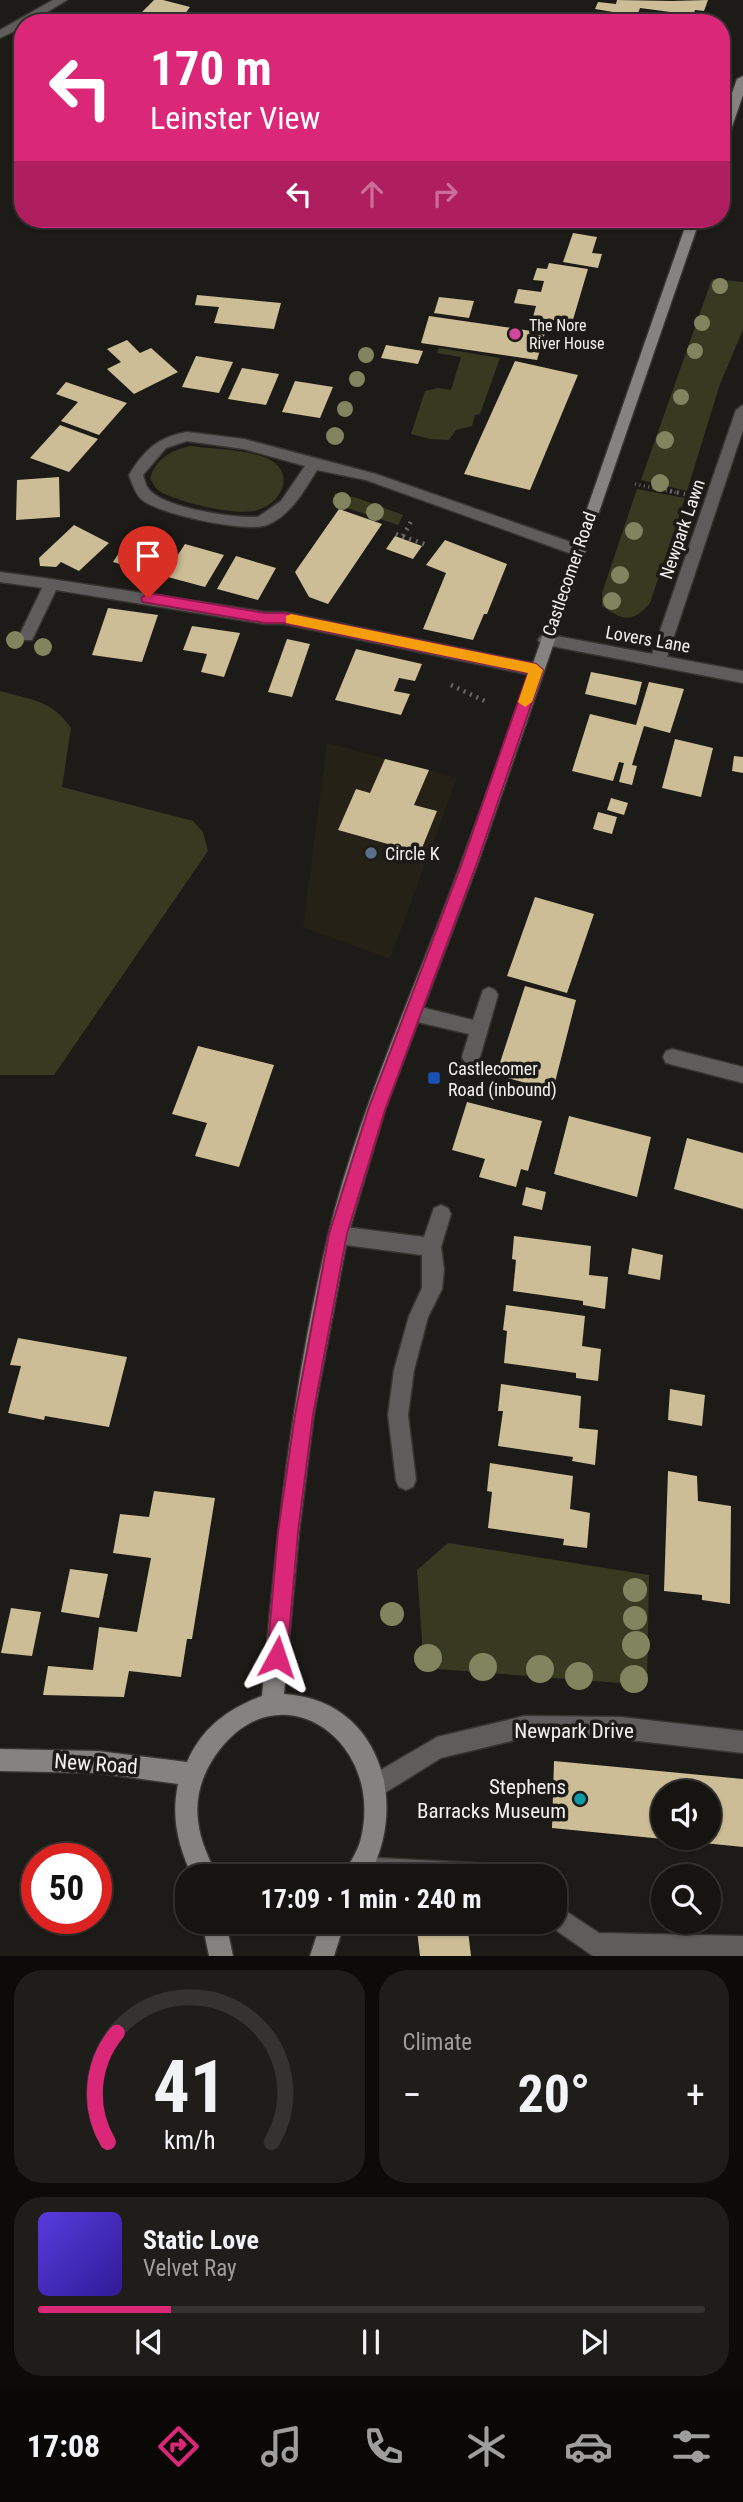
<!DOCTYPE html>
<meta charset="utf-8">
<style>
:root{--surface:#161411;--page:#1f1d1a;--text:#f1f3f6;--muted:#9e9e9f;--line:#353331;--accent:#db2777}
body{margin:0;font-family:"Roboto Condensed",sans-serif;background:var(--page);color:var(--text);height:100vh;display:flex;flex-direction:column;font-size:26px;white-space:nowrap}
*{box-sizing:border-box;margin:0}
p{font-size:23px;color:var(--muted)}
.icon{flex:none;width:38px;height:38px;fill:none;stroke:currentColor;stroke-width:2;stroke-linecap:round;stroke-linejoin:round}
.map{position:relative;height:1956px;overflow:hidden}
.panel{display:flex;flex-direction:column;gap:14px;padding:14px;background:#0c0b09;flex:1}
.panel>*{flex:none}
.banner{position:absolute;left:14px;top:14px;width:716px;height:214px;border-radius:28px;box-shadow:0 2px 5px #0004,0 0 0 2px var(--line);background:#db2777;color:#fff;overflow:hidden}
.buttons{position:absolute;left:651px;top:1780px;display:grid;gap:14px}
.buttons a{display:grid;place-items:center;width:70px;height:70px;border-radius:50%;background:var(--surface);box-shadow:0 2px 5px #0004,0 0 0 2px var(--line);font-size:35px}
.speed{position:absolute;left:21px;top:1843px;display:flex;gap:14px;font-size:35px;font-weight:700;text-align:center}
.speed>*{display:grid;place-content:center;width:91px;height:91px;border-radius:50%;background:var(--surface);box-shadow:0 2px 5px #0004,0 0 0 2px var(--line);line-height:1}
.speed .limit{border:10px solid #d22;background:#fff;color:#111}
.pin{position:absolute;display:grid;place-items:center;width:60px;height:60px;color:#fff;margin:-72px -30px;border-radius:50% 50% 50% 0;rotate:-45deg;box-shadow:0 0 7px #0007}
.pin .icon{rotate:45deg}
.me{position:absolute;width:77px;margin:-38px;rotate:5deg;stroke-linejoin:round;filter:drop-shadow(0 0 5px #0008)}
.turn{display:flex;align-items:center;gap:24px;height:147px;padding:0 21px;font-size:32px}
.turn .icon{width:91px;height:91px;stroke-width:2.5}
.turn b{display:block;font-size:49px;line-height:60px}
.lanes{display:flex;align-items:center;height:66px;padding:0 21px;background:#0003;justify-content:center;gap:35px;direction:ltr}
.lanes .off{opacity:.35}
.big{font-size:52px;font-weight:700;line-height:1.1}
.panel .card{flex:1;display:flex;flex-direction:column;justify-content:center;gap:10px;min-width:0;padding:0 24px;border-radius:28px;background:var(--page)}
.panel .dial{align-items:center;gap:0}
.dial svg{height:182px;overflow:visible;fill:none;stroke:var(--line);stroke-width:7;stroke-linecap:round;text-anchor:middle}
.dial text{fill:var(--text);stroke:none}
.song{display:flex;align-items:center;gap:21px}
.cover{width:84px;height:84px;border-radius:10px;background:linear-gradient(135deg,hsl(250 70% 55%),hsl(250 70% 35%))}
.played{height:7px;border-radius:4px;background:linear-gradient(90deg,var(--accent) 20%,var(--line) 20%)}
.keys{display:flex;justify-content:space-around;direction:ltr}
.heat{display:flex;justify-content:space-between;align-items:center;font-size:38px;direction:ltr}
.panel .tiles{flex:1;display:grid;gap:14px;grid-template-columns:1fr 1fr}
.card:last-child{grid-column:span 2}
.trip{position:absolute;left:175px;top:1864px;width:392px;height:70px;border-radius:28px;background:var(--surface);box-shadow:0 2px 5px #0004,0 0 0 2px var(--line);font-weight:700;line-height:70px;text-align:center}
.tab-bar{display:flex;height:112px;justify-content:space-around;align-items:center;background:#090807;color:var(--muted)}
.tab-bar .icon{width:49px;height:49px}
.tab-bar .current{color:var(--accent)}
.tab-bar b{font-size:32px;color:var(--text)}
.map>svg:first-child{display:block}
.built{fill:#252117}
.green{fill:#373a21}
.building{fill:#ccbd96}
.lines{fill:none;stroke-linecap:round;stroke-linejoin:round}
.service-casing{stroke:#373531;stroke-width:3}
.minor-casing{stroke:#373531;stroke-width:3}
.tertiary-casing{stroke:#373531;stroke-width:3}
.secondary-casing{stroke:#373531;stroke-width:3}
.path-far1{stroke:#696764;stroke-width:3.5;stroke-dasharray:1 3.5;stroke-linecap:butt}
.path{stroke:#696764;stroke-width:4.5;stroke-dasharray:2 5;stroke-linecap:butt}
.service{fill:#5e5d5b;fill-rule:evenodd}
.minor{fill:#5e5d5b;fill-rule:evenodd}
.tertiary{fill:#5e5d5b;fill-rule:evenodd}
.secondary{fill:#84837f;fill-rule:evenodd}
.tree{fill:#81845e}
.route{fill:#db2777;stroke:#8e194d;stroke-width:2}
.slow{fill:#f59e0b}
.hotel-dot{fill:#d1479c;stroke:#1d1b17;stroke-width:2.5}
.service-dot{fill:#5c6f8a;stroke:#1d1b17;stroke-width:2.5}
.transit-dot{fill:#1a4fb4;stroke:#1d1b17;stroke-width:2.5}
.culture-dot{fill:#0f9aa8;stroke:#1d1b17;stroke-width:2.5}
.labels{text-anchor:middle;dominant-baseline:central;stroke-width:7;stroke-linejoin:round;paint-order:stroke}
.far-poi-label{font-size:16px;fill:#f2f1ee;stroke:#1d1b17;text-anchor:start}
.street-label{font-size:18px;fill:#f2f1ee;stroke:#1d1b17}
.poi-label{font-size:18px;fill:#f2f1ee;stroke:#1d1b17;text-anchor:start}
.near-street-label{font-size:21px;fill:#f2f1ee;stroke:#1d1b17}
.near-poi-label{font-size:21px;fill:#f2f1ee;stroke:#1d1b17;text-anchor:end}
</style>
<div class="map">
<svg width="743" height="1956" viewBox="0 0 743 1956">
<rect width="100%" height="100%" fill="#1d1b17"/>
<path class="built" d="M327,743L457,778L390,959L303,927Z"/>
<path class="green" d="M712,279L743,282V330L720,384L687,491L641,480Z
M439,348L500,358L480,414L475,415L472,426L456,430L449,440L430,439L411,434L425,391L438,388L451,390L461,357L437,353Z
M190,446C213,449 242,449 264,457C296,469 285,501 258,510C239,517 177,502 159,491C155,488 153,483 150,478C157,458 170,451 190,446Z
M637,489L685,498L650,603C633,623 623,621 602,606V593Z
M335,493L357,498L403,515L398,525L332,503Z
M0,691C31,700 52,700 71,728L62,787L193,821L203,832L208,851L54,1075H0Z
M448,1543L649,1575L647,1685L424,1668L417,1570Z"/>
<path class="building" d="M154,0H163L190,7L178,23H148L154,17L141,13Z
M617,0L672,1L708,0L704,11L695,10L693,15L640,8L637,16L595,9L598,2L616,4Z
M576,219H603L600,229L573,226Z
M573,233L597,237L592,253L602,254L598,268L563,262Z
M549,263L588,269L572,323L533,317L536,306L514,303L518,289L541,292L544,281L533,280L537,268L547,269Z
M197,295L281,303L274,329L214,323L219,307L195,305Z
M439,297L474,301L469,318L434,313Z
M429,316L545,333L537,360L421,343Z
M127,340L140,353L151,348L178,372L134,394L107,369L121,362L107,349Z
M386,345L423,351L418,364L381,358Z
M196,356L233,362L219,393L182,387Z
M515,361L578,375L530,490L464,474Z
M242,368L279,374L266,405L228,399Z
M295,381L333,387L320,418L282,412Z
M66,382L127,403L99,435L61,421L78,402L56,394Z
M60,425L98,439L69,472L30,458Z
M59,477L60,517L16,520L17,480Z
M339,509L382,524L328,604L309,597L295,572Z
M74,525L109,543L79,571L61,562L56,567L40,566L39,558Z
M134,530L173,541L153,573L113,562Z
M395,536L422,546L413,559L386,549Z
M445,540L507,564L487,614H484L473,640L423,629L446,573L426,565Z
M185,544L224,555L205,587L164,576Z
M236,556L276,568L258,600L217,589Z
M108,608L158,615L142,662L92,655Z
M192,626L240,633L224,677L201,672L207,654L183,650Z
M287,639L310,644L292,697L268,692Z
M356,649L422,664L415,681L399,678L394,691L410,694L401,715L335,700Z
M591,672L642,682L636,705L585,694Z
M649,682L684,689L670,733L644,726L632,765L637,766L632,785L619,782L624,763L619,762L613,781L572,771L590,714L636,725Z
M675,739L713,748L701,797L662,788Z
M734,756L743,757V773L732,771Z
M385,759L429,770L414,805L437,811L420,853L338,830L356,789L370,793Z
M611,798L628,803L624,815L607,810Z
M598,812L617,817L612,834L593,829Z
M535,897L594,914L567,993L507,976Z
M525,986L576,1000L553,1090L496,1075Z
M198,1046L274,1065L239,1167L195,1156L207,1123L172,1114Z
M467,1102L542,1121L528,1171L521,1169L516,1187L479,1177L485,1159L452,1150Z
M569,1116L651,1137L637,1197L554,1174Z
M687,1138L743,1153V1209L674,1189Z
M526,1187L546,1192L542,1210L522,1205Z
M514,1236L591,1246L589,1275L608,1277L605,1309L583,1305V1301L513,1291L516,1260L512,1259Z
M632,1248L663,1255L660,1280L628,1274Z
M506,1305L585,1316L582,1346L601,1349L598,1381L576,1378V1373L504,1363L507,1331L503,1330Z
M18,1338L127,1357L109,1427L45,1416L44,1420L8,1413L21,1366L10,1365Z
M501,1384L581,1396L579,1428L598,1430L595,1465L572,1461L573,1457L498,1446L503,1411H498Z
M670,1389L705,1395L702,1426L668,1420Z
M490,1463L573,1476L570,1509L590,1513L587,1548L563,1545L564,1539L488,1528L492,1492L487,1491Z
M668,1471L697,1476L698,1501L731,1506L730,1604L702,1600V1595L664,1591Z
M154,1491L215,1498L192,1639H187L181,1677L129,1671L124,1697L43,1695L48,1666L93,1670L99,1627L137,1632L151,1558L113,1553L120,1514L149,1517Z
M70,1569L108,1574L99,1618L61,1612Z
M11,1608L41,1612L32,1656L1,1653Z
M554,1761L743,1779V1847L665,1839L709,1838V1792H663V1839L552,1828Z
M416,1922H467L471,1956H420Z"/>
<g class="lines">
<g class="service-casing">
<path id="service" d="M0,572L51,579L58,584L51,589L0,582Z
M360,1857L491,1864L499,1868L503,1876H351L348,1869L352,1861Z
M555,1904L599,1933L743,1936V1956H593L547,1924L545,1922H555Z"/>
</g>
<g class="minor-casing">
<path id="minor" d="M743,405V430L666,660L658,666L653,664L650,660L736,410Z
M187,432L244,439L376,474L582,546L584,550L577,555L572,554L366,480L317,470C304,491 291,515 267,525C246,533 157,514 141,499C135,493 132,483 129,475C144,450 158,437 187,432ZM187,441L244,449L305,466L281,501L258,517C233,518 174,509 154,494C147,490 145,482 143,475L166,448Z
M51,579L265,612H284L536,664L544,670L536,676L284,624H265L56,590L32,640H22L19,636L44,584Z
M489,987L495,990L498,995L480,1057L477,1063L471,1065L465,1063L462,1057L469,1034L413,1021L407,1018L404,1013L407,1008L413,1005L473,1020L483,990Z
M672,1049L743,1067V1083L666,1063L663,1057L666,1051Z
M441,1205L448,1208L451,1214L441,1247L444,1270L442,1289L428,1317L414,1370L408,1415L416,1480L413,1487L406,1490L399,1487L396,1480L388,1415L394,1370L409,1316L422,1288V1255L338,1244L331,1241L328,1235L331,1229L338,1226L424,1237L434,1208Z"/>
</g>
<g class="tertiary-casing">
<path id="tertiary" d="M53,0H67L29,23H23V27L0,38V30Z
M546,634L743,671V683L541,644L538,640L541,636Z
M524,1716L621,1717L743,1731V1753L621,1739L524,1738L441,1758L383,1794L375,1797L367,1794L364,1786L367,1778L437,1737Z"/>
</g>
<g class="secondary-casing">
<path id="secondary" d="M743,76V95L727,141L721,145V124L737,79Z
M688,219H700L478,863L385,1110L348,1235L314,1414L299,1532L284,1694C378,1699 410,1801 369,1876H343C349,1863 358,1852 361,1838C385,1739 277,1665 215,1756C202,1775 195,1797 198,1821C200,1841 209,1858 217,1876H192C178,1845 171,1818 178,1784L98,1773L0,1771V1749L98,1751L187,1762C202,1728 227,1709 262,1696C276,1542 292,1387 328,1236C359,1108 416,987 461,863C540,650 612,434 688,219Z
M202,1922H226L233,1956H209Z
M321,1922H345L334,1956H310Z"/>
</g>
<path class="path-far1" d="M635,484L678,493"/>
<path class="path" d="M670,491L685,494
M396,534L427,545
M403,536L413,518
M451,685L489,703"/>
<use href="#service" class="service"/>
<use href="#minor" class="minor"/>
<use href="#tertiary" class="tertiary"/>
<use href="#secondary" class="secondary"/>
</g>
<g class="tree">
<circle cx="720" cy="286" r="8"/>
<circle cx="702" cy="323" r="8"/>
<circle cx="695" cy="351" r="8"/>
<circle cx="366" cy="355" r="8"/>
<circle cx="357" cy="379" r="8"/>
<circle cx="681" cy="397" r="8"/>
<circle cx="345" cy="409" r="8"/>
<circle cx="335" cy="436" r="9"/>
<circle cx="665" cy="440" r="9"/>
<circle cx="660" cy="483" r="9"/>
<circle cx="342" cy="501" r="9"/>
<circle cx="375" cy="512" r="9"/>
<circle cx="634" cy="531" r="9"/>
<circle cx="620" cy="575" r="9"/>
<circle cx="612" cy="601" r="9"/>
<circle cx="15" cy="640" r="9"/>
<circle cx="43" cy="647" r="9"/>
<circle cx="635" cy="1590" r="12"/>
<circle cx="392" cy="1614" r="12"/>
<circle cx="635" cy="1618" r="12"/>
<circle cx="636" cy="1645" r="14"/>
<circle cx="428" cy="1658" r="14"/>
<circle cx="483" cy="1667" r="14"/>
<circle cx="540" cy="1669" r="14"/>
<circle cx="579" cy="1676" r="14"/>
<circle cx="634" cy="1679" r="14"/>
</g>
<path class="route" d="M148,593L265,613H284L536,664L543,670L477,863L385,1110L347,1234L313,1415L298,1532L287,1657L284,1664L277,1667L270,1664L267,1657L278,1532L295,1415L329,1234L368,1110L462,863L528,673L284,623H265L143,602L141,598Z"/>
<path class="slow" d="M291,614L536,664L543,670L532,702L525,707L518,702L528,673L286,623V616Z"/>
<circle class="hotel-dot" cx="515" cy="334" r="7"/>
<circle class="service-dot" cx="371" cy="853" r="7"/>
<rect class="transit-dot" x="427" y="1071" width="14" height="14" rx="3.5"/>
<circle class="culture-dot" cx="580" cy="1799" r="7"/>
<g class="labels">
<g class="far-poi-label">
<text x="529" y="325">The Nore<tspan x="529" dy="18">River House</tspan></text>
</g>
<g class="street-label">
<text transform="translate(682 529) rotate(-71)">Newpark Lawn</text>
<text transform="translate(569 574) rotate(-71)">Castlecomer Road</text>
<text transform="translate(648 639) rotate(10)">Lovers Lane</text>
</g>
<g class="poi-label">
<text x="385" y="853">Circle K</text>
<text x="448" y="1068">Castlecomer<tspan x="448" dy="21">Road (inbound)</tspan></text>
</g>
<g class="near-street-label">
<text x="574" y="1731">Newpark Drive</text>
<text transform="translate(96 1764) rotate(4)">New Road</text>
</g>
<g class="near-poi-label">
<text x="566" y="1787">Stephens<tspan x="566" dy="24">Barracks Museum</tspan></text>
</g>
</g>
</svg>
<div class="buttons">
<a><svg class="icon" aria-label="sound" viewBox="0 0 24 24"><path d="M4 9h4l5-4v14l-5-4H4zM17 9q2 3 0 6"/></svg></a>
<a><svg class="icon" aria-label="search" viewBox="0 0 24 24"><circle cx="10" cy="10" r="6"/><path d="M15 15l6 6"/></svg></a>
</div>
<div class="speed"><div class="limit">50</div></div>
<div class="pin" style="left:148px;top:598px;background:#d93025"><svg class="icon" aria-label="arrive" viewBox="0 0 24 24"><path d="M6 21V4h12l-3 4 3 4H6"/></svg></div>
<svg class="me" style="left:277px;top:1657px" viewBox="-20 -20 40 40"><path d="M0-17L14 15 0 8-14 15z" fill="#db2777" stroke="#fff" stroke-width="4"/></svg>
<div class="trip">17:09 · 1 min · 240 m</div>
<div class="banner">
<div class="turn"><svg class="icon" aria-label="left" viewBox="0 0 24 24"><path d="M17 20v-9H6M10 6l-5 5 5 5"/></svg><div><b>170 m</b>Leinster View</div></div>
<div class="lanes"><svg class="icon" aria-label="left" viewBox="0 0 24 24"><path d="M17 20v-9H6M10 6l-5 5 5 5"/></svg><svg class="icon off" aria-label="ahead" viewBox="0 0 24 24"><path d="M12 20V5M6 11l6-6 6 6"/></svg><svg class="icon off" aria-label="right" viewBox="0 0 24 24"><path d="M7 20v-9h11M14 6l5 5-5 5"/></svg></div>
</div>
</div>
<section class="panel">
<div class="tiles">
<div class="card dial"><svg viewBox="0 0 100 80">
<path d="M14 69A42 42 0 1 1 86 69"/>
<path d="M14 69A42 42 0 0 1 18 21" stroke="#db2777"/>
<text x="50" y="56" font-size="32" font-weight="700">41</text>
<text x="50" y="72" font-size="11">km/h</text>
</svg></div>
<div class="card"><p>Climate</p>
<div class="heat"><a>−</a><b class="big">20°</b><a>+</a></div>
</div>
<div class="card">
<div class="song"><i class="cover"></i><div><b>Static Love</b><p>Velvet Ray</p></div></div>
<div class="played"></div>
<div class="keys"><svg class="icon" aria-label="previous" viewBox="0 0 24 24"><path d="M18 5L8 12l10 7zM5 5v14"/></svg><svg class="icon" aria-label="pause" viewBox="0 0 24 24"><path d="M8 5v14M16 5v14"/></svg><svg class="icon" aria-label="next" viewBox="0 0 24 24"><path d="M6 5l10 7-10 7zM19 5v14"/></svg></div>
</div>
</div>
</section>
<nav class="tab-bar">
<b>17:08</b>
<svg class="icon current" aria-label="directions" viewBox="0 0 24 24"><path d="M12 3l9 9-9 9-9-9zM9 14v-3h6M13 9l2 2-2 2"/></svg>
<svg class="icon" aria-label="music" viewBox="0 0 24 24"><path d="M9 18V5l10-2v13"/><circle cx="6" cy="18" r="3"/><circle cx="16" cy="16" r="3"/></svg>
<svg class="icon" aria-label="phone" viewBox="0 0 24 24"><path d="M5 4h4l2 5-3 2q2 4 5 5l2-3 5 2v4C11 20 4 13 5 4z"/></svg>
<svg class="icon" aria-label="climate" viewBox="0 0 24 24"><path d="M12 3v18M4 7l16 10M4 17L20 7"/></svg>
<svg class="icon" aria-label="car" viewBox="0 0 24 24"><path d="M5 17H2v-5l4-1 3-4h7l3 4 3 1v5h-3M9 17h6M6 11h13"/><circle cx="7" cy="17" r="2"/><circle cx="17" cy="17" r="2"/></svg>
<svg class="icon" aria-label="filters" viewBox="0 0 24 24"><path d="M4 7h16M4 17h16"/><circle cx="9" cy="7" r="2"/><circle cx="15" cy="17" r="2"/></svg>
</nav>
